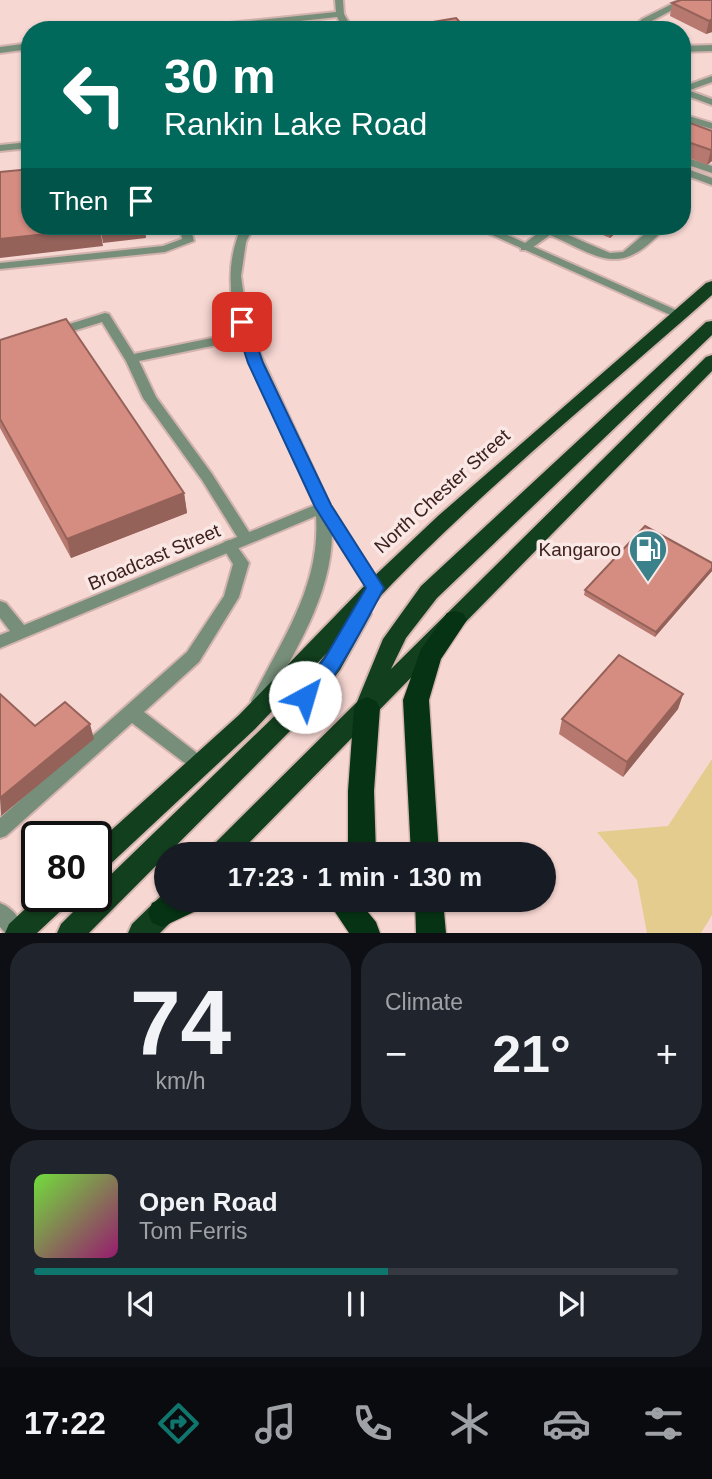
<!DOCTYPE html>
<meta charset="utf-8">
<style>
:root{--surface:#171b24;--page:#20242c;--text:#f1f3f6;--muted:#9ea1a6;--line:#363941;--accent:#0f766e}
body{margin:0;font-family:Arial,sans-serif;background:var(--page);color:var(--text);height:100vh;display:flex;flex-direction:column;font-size:26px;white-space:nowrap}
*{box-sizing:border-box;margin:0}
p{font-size:23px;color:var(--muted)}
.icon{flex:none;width:38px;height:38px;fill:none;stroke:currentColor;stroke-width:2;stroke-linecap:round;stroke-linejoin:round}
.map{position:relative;height:933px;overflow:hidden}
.details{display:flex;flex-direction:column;gap:10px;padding:10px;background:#0d0f14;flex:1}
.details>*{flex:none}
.top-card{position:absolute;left:21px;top:21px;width:670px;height:214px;border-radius:28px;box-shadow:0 2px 5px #0004;background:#00695c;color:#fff;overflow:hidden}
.speed{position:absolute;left:21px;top:821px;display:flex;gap:14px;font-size:35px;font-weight:700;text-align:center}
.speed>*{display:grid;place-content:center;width:91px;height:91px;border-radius:50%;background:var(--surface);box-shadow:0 2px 5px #0004;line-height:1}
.speed .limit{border:4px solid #111;border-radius:10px;background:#fff;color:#111}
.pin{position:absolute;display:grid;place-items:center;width:60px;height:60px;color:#fff;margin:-30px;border-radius:14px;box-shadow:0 4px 10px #0006}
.me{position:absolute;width:77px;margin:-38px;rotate:39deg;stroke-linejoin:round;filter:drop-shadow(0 0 5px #0008)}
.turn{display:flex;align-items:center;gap:24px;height:147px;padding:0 28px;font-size:32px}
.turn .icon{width:91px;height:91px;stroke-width:2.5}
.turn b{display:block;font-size:49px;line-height:60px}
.then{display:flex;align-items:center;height:66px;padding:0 28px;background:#0003;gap:14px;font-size:26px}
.big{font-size:52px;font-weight:700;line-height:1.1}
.details .tile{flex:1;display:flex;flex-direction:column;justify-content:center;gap:10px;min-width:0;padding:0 24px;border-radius:28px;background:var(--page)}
.details .dial{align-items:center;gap:0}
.dial b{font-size:91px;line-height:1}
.song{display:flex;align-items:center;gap:21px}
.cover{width:84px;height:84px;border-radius:10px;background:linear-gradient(135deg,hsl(100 70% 55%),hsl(320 70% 35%))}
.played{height:7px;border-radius:4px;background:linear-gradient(90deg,var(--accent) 55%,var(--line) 55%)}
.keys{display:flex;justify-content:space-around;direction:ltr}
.heat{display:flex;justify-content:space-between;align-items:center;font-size:38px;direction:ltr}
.details .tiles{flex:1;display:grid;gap:10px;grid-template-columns:1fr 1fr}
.tile:last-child{grid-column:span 2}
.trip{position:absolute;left:154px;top:842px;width:402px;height:70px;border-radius:35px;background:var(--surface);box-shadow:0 2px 5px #0004;font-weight:700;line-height:70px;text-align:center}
.tabs{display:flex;height:112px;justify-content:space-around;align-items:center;background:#090b0e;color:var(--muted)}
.tabs .icon{width:49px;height:49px}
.tabs .current{color:var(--accent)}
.tabs b{font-size:32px;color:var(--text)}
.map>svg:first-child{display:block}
.green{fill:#e4cc8e}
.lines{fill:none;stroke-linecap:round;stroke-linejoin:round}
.service-casing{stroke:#d2b3ae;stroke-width:4}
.minor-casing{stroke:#d2b3ae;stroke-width:4}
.trunk-casing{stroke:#d2b3ae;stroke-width:4}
.motorway-casing{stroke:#d2b3ae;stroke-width:3}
.service{fill:#778f7a;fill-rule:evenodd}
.minor{fill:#778f7a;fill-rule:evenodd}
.trunk{fill:#12401e;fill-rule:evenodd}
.motorway{fill:#063313;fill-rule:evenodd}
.wall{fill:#b7786f}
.shaded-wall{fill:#95625a}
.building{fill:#d58c81;stroke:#95625a;stroke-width:2}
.route{fill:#1a73e8;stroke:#114b97;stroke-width:2}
.labels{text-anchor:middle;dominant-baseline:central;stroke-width:7;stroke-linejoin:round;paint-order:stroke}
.street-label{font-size:19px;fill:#3e211d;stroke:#f9e8e6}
.poi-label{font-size:19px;fill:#3e211d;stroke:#f9e8e6;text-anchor:end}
</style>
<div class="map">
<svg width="712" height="933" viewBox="0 0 712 933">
<rect width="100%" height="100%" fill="#f7d7d2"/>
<path class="green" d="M712,759V915L701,933H647L637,880L597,832L668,826Z"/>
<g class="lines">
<g class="service-casing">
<path id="service" d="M680,0H691L648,23L640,30H631L642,19Z
M712,45V51L682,52V46Z
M682,88L712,99V105L682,94Z
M682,114L712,123V129L682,120Z
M682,156L712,166V173L682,163Z
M682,167L712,178V185L682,174Z
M180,226H190L194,241L165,252L0,269V263L163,246L182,239Z
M533,226H547L610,253L623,252L654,226H667C620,278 604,259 550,235L529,250H521V246L541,231Z
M105,313L109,314L134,354L246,331L252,335L246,339L139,361L156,397L212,474L251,535L253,539L251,543H241L202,480L143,398L126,361L102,322L54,337L48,333L50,330Z
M229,540L234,542L249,563L239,597L199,662L144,712L206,760L209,765L206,770L200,773L194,770L132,723L6,836L0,838V818L187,652L224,596L233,564L222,546L224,542Z
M0,903C12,907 23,922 28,933H5L0,927Z"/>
</g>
<g class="minor-casing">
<path id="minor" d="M335,0H343L344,14L353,30H344L337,17L218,30H187L191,27L336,12Z
M30,43V49L0,53V47Z
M712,76V82L682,93V87Z
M30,142V148L0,151V145Z
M242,226H254L246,242L241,276L246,312L257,347L330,505L380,584L383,588L380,592H370L332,533C332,595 294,653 265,706L259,708L253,706L251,701C281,641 321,586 316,516L0,648V635L10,631L0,618V601L6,603L24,625L315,505C300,473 286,442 272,411C245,354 213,288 242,226Z
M472,226H487L685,314L679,318L675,317Z"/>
</g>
<g class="trunk-casing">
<path id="trunk" d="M712,281V295C597,397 473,497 368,609L371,614L340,670L300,721L89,933H57L61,924L89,896H96V889L284,707L327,653L255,729L105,869L96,873V844L239,715L368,582L438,516L706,283Z
M712,321V335L437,598L406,638L391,669L706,357L712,355V371L238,854H208L212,846L357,702L383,639L421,586L706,322Z
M166,891V900H188L184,909L160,933H128L132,924Z
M39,896H71L67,905L37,933H5L9,924Z"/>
</g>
<g class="motorway-casing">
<path id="motorway" d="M455,611L463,613L467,620L441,659L429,700L439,854H411L403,700L421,649L447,613Z
M367,697L376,701L380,708L374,791L376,854H348V791L354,708L358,701Z
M166,896V900H202L198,910L162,927L152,923L148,913L152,903Z
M327,900H358L376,922L380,933H349Z
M415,900H443L446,933H416Z"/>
</g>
<use href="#service" class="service"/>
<use href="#minor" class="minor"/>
<use href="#trunk" class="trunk"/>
<use href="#motorway" class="motorway"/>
</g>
<path class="wall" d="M712,0V32L706,34L670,16L672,3Z
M433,22L467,30H432Z
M682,120L712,131V161L707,165L682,155Z
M582,226H623L610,238Z
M0,340L184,493L187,513L71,558L0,428Z
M712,563V571L655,637L584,595L585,590Z
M683,694L678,709L623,777L559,734L562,719Z"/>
<path class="shaded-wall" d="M712,19V32L706,34L709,21Z
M712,149V161L707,165L711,150Z
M100,226H145L146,238L103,243Z
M612,226H623L610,238Z
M100,228L103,246L0,258V239Z
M184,493L187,513L71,558L67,539Z
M712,568V571L655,637L656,632Z
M683,694L678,709L623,777L627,762Z
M90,724L94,739L1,816L0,798Z"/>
<path class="building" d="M681,0H712V19L709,21L672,3Z
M456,18L467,30H440L433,22Z
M682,120L712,131V149L711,150L682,140Z
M30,169V226H100V228L0,239V172Z
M66,319L184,493L67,539L0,419V340Z
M645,526L712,563V568L656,632L585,590Z
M619,655L683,694L627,762L562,719Z
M0,694L35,726L65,702L90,724L0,798Z"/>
<path class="route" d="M242,318L249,322L263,363L331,505L384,588C372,610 328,696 309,704C304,705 303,704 299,703L296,697L299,691L325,658L366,588L315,507L248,363L235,322Z"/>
<defs>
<g id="fuel-pin" transform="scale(2.0125)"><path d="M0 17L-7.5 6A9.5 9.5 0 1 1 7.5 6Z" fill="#3b818c" stroke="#f9e8e6"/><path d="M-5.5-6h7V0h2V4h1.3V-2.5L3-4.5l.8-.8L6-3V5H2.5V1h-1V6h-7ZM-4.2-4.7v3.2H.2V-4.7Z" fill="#fff"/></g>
</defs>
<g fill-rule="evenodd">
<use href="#fuel-pin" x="648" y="549"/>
</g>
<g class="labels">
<g class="street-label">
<text transform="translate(442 491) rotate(-42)">North Chester Street</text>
<text transform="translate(154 557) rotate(-23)">Broadcast Street</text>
</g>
<g class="poi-label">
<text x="621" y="549">Kangaroo</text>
</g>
</g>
</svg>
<div class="speed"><div class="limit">80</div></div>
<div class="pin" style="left:242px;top:322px;background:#d93025"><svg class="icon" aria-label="arrive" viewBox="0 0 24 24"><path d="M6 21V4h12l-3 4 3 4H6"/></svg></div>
<svg class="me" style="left:305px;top:697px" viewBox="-20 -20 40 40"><circle r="19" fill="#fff"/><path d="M0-13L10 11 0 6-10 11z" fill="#1a73e8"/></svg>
<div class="trip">17:23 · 1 min · 130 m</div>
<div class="top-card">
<div class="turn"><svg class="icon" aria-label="left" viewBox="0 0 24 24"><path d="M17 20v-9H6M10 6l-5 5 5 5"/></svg><div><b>30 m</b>Rankin Lake Road</div></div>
<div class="then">Then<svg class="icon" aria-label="arrive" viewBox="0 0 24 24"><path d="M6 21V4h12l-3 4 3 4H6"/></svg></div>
</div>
</div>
<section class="details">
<div class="tiles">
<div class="tile dial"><b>74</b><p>km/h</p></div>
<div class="tile"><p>Climate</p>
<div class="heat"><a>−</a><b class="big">21°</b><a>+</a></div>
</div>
<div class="tile">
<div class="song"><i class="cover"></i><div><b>Open Road</b><p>Tom Ferris</p></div></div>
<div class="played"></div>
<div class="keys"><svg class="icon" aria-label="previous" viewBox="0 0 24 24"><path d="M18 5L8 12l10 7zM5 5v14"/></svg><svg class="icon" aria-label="pause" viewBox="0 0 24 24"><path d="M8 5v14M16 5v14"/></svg><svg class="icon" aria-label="next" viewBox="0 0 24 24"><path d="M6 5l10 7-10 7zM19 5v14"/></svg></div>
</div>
</div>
</section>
<nav class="tabs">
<b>17:22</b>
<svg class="icon current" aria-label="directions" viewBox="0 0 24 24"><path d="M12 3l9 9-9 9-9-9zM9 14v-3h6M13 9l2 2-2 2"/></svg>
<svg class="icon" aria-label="music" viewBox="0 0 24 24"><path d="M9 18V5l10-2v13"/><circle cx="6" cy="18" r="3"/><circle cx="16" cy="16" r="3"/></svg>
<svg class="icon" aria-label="phone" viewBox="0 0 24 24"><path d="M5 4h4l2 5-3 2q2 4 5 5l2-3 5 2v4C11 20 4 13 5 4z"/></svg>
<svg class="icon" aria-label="climate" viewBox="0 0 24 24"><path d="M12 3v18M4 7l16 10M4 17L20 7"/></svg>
<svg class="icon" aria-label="car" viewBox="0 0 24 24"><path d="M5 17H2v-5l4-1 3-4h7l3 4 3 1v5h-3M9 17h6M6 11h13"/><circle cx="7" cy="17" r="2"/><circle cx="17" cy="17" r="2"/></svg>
<svg class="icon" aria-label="filters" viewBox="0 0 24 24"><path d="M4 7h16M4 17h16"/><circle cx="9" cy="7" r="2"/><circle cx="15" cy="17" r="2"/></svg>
</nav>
